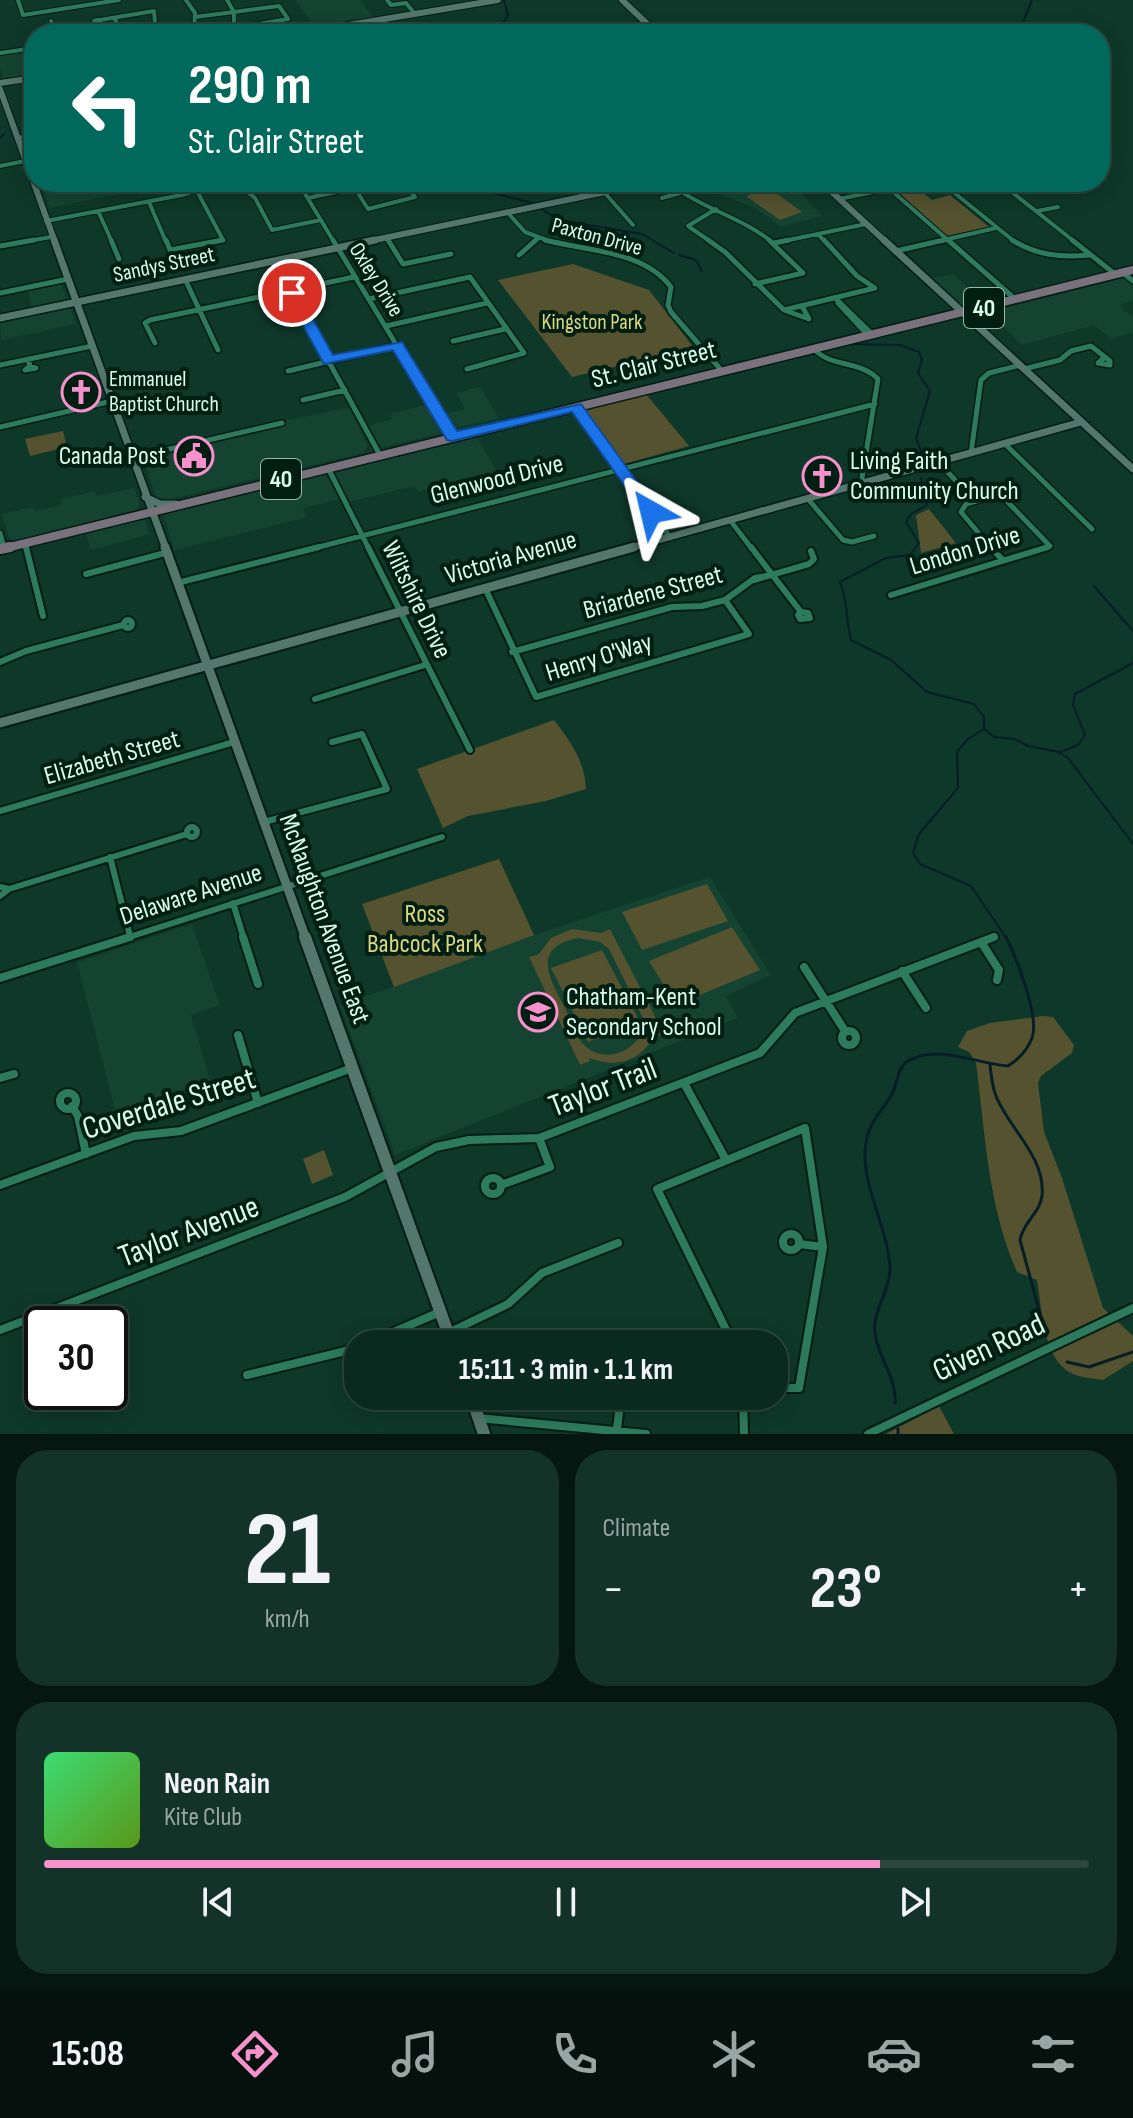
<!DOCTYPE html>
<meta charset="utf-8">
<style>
:root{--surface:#0a2a1f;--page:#133228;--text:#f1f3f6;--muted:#99a7a4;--line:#2a463d;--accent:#f890cc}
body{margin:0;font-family:"Sofia Sans Condensed",sans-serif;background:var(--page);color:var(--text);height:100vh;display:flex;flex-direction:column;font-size:30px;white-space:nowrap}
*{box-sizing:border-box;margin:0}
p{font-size:26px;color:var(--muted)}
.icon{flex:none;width:44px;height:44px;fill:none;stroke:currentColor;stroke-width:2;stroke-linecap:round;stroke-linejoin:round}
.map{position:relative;height:1434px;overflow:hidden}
.side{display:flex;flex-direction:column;gap:16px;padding:16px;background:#061711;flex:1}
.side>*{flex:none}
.guide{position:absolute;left:24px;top:24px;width:1086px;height:168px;border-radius:32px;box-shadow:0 4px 20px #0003,0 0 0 2px var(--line);background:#00695c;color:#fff;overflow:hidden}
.speed{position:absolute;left:24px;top:1306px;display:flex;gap:16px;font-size:40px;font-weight:700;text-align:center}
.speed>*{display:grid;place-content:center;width:104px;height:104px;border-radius:50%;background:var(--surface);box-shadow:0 4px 20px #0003,0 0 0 2px var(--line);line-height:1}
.speed .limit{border:4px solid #111;border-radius:12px;background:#fff;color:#111}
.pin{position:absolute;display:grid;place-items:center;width:68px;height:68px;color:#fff;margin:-34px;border:4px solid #fff;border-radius:50%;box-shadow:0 2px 8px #0007}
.me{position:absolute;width:88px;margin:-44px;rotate:323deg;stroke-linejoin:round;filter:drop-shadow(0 0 6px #0008)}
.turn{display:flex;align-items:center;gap:28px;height:168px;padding:0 32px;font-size:36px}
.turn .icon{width:104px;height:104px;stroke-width:2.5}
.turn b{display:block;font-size:56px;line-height:68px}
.big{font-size:60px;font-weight:700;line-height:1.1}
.side .widget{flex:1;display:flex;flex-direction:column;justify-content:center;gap:12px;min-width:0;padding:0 28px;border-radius:32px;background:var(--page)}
.side .dial{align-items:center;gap:0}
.dial b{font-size:104px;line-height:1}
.song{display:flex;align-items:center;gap:24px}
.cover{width:96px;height:96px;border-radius:12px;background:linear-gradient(135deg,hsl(140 70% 55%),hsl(90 70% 35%))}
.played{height:8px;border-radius:4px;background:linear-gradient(90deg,var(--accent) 80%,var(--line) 80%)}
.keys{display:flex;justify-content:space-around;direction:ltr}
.heat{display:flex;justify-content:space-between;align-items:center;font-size:44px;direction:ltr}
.side .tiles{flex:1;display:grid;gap:16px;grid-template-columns:1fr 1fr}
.widget:last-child{grid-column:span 2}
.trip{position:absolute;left:344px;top:1330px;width:444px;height:80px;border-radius:32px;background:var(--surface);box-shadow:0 4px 20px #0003,0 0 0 2px var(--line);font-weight:700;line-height:80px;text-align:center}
.tab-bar{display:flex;height:128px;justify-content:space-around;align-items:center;background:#04110c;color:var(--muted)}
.tab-bar .icon{width:56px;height:56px}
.tab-bar .active{color:var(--accent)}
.tab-bar b{font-size:36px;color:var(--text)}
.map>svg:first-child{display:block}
.built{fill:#144331}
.green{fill:#54522f;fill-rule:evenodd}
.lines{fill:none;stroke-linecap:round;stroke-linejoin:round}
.stream-far1{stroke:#071e27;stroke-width:2}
.stream{stroke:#071e27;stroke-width:3}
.street-far3-casing{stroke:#051d13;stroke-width:6}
.street-far2-casing{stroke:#051d13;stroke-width:8}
.street-far1-casing{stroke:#051d13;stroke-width:10}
.street-casing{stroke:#051d13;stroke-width:12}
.secondary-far3-casing{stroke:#051d13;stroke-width:8}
.secondary-far2-casing{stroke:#051d13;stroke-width:10}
.secondary-far1-casing{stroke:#051d13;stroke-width:13}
.secondary-casing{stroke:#051d13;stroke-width:16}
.primary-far1-casing{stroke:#051d13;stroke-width:11}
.primary-casing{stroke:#051d13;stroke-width:14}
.street-far3{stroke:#2d7b5e;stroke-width:4}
.street-far2{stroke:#2d7b5e;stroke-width:5}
.street-far1{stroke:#2d7b5e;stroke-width:6}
.street{stroke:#2d7b5e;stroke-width:8}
.secondary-far3{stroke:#53766d;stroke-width:6}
.secondary-far2{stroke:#53766d;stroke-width:7}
.secondary-far1{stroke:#53766d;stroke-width:9}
.secondary{stroke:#53766d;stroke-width:12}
.primary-far1{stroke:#79717c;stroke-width:8}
.primary{stroke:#79717c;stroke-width:10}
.route{fill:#1a73e8;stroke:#114b97;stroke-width:2}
.labels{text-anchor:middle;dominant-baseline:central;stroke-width:8;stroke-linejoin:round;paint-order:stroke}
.far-street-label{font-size:22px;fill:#d8fdeb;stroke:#001e12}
.far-park-label{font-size:22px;fill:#ded87e;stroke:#001e12}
.far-poi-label{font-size:22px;fill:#d8fdeb;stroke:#001e12;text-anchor:start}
.shield{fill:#001e12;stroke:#97baaa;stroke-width:2}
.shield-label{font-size:24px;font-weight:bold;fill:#d8fdeb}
.street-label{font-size:26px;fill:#d8fdeb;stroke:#001e12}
.poi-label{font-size:26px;fill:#d8fdeb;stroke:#001e12;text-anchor:start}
.park-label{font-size:26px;fill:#ded87e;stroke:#001e12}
.near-street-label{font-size:32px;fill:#d8fdeb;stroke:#001e12}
</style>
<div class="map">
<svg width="1133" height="1434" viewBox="0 0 1133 1434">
<rect width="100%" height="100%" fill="#0e3829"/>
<path class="built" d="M295,0H360L374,18L316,28Z
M23,51L27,59L34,58V75L4,80L0,69V55Z
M41,182H179L49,208Z
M698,182H813L820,188L800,192L822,216L781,227L754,207L712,192Z
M953,274L985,304L963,307L930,279Z
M1133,275V300L1119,306L1133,317V332L1111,339L1094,325L1022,345L990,312Z
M61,283L67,299L31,307L28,290Z
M64,307L71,309L76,324L1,340L0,320Z
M480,387L499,418L456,428L446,414L465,409L456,393Z
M428,404L446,432L381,448L368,426L392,419L390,414Z
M349,407L368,446L363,453L164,501L156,498L143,456L285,425L284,421Z
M477,438L500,476L444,490L440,486L418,492L414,486L349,502L335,472Z
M325,474L340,499L303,508L307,517L174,550L163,514Z
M134,488L140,505L135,510L10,542L2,514L33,507L35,511L62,505L61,499L95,491L97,496Z
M142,518L145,519L150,534L91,550L85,531Z
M710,877L771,975L726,996L738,1018L395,1155L340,1006L537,934Z
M192,924L220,1005L191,1015L210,1080L116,1114L77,962Z"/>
<path class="green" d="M914,186L932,200L950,195L989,227L947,236L895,190Z
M769,188L802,212L780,220L746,196Z
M573,264L649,290L694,348L572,377L498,280Z
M646,394L689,446L624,464L585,410Z
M63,431L67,447L30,456L25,439Z
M929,509L956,543L921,553L916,515Z
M554,720C570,741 585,761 586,789L546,801L468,816L443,828L417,769Z
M499,859L534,935L394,987L362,904Z
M707,884L728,921L642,950L622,912Z
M732,927L760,970L676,1005L649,961Z
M572,929L601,933L610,929L664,1034L656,1037L654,1035C642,1061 616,1069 589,1058L590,1061L580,1065L529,957L539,954L551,938ZM578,938L600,942L609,949L645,1022C641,1050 605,1067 583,1044C576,1035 571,1020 566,1010C551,980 529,948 578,938Z
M602,950L640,1022L588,1042L551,968Z
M1043,1016L1053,1017L1074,1045L1072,1053L1041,1076L1038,1083L1044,1132L1062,1178L1103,1308L1133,1336V1361L1103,1380C1094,1378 1080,1378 1071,1373C1042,1358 1042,1308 1037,1280L1017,1272C988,1208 985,1132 976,1063L969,1052L958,1047L967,1031L990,1023Z
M324,1150L333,1175L312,1184L303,1159Z
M939,1406L954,1434H886Z"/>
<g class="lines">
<path class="stream-far1" d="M496,34L508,15L504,1
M1024,34L1022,25L1032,0
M0,138L4,134
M466,182L481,190L532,203
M540,208L559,220L642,234L674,253
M679,255L696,260L702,271
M843,344L900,345L919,352L922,360L918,373L930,391L916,438L921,451L918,458
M921,478L927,505L911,514L906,522L919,543L910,555L886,558L840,582C848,602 846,619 851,640L891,660L927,692L974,704L984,717V729L994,737L1015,739L1028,746L1059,752L1068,758L1133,844
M1094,586L1133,631
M984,729L968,739L957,752L958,788L919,834L913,853L920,864L971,886L1007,939
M1060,752L1078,745L1085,735L1073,705L1075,694L1133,663"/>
<path class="stream" d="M990,1065C991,1075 992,1086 996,1096C1009,1129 1046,1157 1042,1196C1040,1213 1023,1222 1020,1240L1046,1336
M1067,1362L1089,1367L1133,1352
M895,1403C897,1377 878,1359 875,1333C872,1310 890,1292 890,1269C889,1224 853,1175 869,1131C874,1117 885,1107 892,1094C899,1081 896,1065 912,1059C942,1045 977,1064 1008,1066C1019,1059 1027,1051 1032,1038C1040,1017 1016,957 1006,937
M898,1429V1434"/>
<g class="street-far3-casing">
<path id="street-far3" d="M18,0L23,15L119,0
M186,0L195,13L194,34
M227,0L234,12
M387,0L391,5L406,3L415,14
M279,6L288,19L234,28V12Z
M195,17L234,12
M96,20H99L100,21H94Z
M100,20L154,11L156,34
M51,21L57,34
M111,34L117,23L114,18
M0,53L34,48
M17,138L34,135
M0,166L25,161
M235,182L255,198L272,230L321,220
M298,182L334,242
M351,182L368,209L415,197L404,182
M669,182C698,208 740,216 772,242
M882,182L950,242
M941,182L1015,242
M999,182L1075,242
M197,191L223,240L213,242
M604,192L633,225
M955,193L1000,183
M308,198L355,188
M662,198L680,193
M839,199L922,182
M149,202L166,242
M98,211L112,242
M1037,211L1058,207
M508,213L525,232L552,242
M46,221L182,195L223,182
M818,234L825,242
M386,237L389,242
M23,242L51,237
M533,242L539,237
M711,242L688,226L716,209
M779,242L866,224
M935,242L996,228"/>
</g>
<g class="street-far2-casing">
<path id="street-far2" d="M111,240L119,259
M166,240L170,250L223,240
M333,240L452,437
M388,240L403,264L451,254
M545,240C586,251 643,250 671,287L668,305L671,312L722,371
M708,240L725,252L784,310L875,288L857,276L824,240
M948,240L1015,299
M1012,240C1037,255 1060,258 1089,255
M1072,240L1115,274
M774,243L789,240
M0,246L34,240
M896,251L944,240
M519,255L536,240
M1123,273L1133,281
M185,279L218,350
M755,284L803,273L769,240
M290,291L380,455
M0,293L68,279
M835,298L872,334
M369,299L470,277L524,353L467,369
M838,303L864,331L870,332
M784,310L809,319L802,306
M386,326L487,303
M453,341L505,329
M155,343L145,323L150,320L354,277
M813,348C830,368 860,360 878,379L861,484
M28,359L30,366
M0,365L92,346
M30,366L36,368L25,370Z
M1024,369L1060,360L1071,351L1091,346L1110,361V365L1098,363L1104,358
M288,371L397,345
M303,400L345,390
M576,407L670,537
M0,427L112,401
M1005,444L1092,529
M971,453L981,380L989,373L1021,365
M131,458L282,423
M939,463L975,501
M328,468L369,549
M808,499L843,540L852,542L874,536
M730,520L752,549
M0,533L4,548
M25,543L26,549
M311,549L875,404
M992,549L961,512L966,504L1000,494L1050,546L1042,549"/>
</g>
<g class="street-far1-casing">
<path id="street-far1" d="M26,547L43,616
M368,547L470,750
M751,547L801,612
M990,547L1003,560
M86,574L165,553
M754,580L809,564L814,559L811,551
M177,583L319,547
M485,588L536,697L749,634L725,600
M891,595L1048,547
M801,612L808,613L810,618L800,619L798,615Z
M124 624a4 4 0 1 1 8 0a4 4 0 1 1-8 0Z
M512,652L672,607L702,606L725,600L755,578L773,575
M0,662L26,651L123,625
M315,699L425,665
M0,811L234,742
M264,822L387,789L362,734L332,742
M187 832a5 5 0 1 1 10 0a5 5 0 1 1-10 0Z
M110,857L130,936
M0,887L9,889L0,896
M9,889L187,834
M233,903L244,939
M123,939L442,837
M990,939L994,937"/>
</g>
<g class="street-casing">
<path id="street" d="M243,937L258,984
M981,942L999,970L997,980
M804,967L845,1031
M902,971L926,1008
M0,978L130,937
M842 1038a7 7 0 1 1 14 0a7 7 0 1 1-14 0Z
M238,1035L258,1103
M0,1078L14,1074
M684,1083L726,1160
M60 1101a8 8 0 1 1 16 0a8 8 0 1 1-16 0Z
M72,1106L78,1116L86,1154
M485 1186a8 8 0 1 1 16 0a8 8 0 1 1-16 0Z
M0,1185L134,1136L181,1131L352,1068
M501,1185L550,1167L539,1138
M783 1242a8 8 0 1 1 16 0a8 8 0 1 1-16 0Z
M799,1244L823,1247
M0,1330L345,1197L436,1147L469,1140L539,1138L760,1053L795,1013L994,937
M448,1333L508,1304L542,1273L618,1243
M366,1344L440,1312
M733,1344L657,1189L805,1128L823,1247L799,1388H774
M247,1375L358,1348
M743,1396L744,1434
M478,1418L646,1434
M617,1429L621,1396
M868,1434L1133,1308"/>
</g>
<g class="secondary-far3-casing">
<path id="secondary-far3" d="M622,0L658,34
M295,34L498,0
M0,83L34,78
M0,89L55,242
M821,182L886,242
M365,242L653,182"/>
</g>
<g class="secondary-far2-casing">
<path id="secondary-far2" d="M54,240L166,549
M884,240L1133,469
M0,318L375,240
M145,497L160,504H176
M626,549L1081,422"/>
</g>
<g class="secondary-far1-casing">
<path id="secondary-far1" d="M165,547L306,939
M0,723L634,547"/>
</g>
<g class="secondary-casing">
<path id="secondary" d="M305,937L452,1344
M471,1396L484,1434"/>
</g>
<g class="primary-far1-casing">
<path id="primary-far1" d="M2,549L1133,270"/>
</g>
<g class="primary-casing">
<path id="primary" d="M0,549L10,547"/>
</g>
<use href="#street-far3" class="street-far3"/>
<use href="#street-far2" class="street-far2"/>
<use href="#street-far1" class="street-far1"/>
<use href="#street" class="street"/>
<use href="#secondary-far3" class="secondary-far3"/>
<use href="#secondary-far2" class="secondary-far2"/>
<use href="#secondary-far1" class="secondary-far1"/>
<use href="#secondary" class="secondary"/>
<use href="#primary-far1" class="primary-far1"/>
<use href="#primary" class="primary"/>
</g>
<path class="route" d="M287,291H297L333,355L402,342L457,431L581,404L659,512L651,517L646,516L572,412L452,441L447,440L393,350L324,364L285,293Z"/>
<defs>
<g id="church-ring" transform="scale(2)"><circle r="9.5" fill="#001e12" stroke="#f890cc" stroke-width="1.5"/><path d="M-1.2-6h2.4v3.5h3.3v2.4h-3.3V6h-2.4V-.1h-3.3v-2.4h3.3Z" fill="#f890cc"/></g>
<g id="civic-ring" transform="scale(2)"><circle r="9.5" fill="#001e12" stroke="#f890cc" stroke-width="1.5"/><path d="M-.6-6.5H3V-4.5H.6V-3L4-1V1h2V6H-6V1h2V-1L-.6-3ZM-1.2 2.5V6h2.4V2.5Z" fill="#f890cc"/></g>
<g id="school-ring" transform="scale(2)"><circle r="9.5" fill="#001e12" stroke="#f890cc" stroke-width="1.5"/><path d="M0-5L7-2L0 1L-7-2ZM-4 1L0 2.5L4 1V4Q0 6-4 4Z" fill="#f890cc"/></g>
</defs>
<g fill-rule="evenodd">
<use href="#church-ring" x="81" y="392"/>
<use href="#civic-ring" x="194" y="456"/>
<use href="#church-ring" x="822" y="476"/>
<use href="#school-ring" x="538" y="1012"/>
</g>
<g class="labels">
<g class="far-street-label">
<text transform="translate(597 237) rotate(15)">Paxton Drive</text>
<text transform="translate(164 265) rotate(-12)">Sandys Street</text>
<text transform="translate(376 280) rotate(58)">Oxley Drive</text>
</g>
<g class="far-park-label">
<text x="592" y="322">Kingston Park</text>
</g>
<g class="far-poi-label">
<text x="109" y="379">Emmanuel<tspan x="109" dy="25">Baptist Church</tspan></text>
</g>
<g class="shield">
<rect x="964" y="288" width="40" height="40" rx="6"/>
<rect x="261" y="459" width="40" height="40" rx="6"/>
</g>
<g class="shield-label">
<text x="984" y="308">40</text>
<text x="281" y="479">40</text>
</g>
<g class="street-label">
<text transform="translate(654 365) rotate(-14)">St. Clair Street</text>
<text transform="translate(497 480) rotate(-14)">Glenwood Drive</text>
<text transform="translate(965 551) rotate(-17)">London Drive</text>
<text transform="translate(511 558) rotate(-16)">Victoria Avenue</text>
<text transform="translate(653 593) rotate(-15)">Briardene Street</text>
<text transform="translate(416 600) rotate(64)">Wiltshire Drive</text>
<text transform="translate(599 658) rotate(-17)">Henry O'Way</text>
<text transform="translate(112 758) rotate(-16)">Elizabeth Street</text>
<text transform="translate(191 895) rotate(-18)">Delaware Avenue</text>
<text transform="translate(324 919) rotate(70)">McNaughton Avenue East</text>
</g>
<g class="poi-label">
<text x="166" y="456" text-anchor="end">Canada Post</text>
<text x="850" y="461">Living Faith<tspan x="850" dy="30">Community Church</tspan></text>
<text x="566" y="997">Chatham-Kent<tspan x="566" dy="30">Secondary School</tspan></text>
</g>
<g class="park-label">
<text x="425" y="914">Ross<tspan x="425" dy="30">Babcock Park</tspan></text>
</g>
<g class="near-street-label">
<text transform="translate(603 1088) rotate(-21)">Taylor Trail</text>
<text transform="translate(169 1104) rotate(-17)">Coverdale Street</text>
<text transform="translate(189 1232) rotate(-21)">Taylor Avenue</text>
<text transform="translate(989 1348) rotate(-25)">Given Road</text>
</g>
</g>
</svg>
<div class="speed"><div class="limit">30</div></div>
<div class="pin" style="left:292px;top:293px;background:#d93025"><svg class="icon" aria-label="arrive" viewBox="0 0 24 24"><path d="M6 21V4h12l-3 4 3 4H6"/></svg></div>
<svg class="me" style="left:651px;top:512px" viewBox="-20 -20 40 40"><path d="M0-17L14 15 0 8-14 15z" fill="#1a73e8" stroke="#fff" stroke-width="4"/></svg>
<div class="trip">15:11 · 3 min · 1.1 km</div>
<div class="guide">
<div class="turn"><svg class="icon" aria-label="left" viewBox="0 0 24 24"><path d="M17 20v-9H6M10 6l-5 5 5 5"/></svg><div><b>290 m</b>St. Clair Street</div></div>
</div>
</div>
<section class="side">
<div class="tiles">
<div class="widget dial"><b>21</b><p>km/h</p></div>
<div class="widget"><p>Climate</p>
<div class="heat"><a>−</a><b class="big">23°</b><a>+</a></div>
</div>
<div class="widget">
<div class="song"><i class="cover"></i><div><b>Neon Rain</b><p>Kite Club</p></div></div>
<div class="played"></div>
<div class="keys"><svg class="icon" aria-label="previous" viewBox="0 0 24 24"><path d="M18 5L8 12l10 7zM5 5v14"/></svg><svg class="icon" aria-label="pause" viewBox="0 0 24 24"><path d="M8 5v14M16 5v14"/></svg><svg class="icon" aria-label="next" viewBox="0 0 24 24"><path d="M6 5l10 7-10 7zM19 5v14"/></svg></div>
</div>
</div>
</section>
<nav class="tab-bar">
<b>15:08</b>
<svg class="icon active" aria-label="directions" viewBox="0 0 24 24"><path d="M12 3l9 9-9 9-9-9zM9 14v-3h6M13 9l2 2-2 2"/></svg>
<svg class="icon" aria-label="music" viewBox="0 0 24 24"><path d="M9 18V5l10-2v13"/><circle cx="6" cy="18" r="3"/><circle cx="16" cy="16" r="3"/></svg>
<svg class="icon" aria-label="phone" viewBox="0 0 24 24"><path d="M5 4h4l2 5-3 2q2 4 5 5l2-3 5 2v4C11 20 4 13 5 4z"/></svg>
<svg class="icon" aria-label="climate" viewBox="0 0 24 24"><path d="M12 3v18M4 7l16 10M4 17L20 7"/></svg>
<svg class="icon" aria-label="car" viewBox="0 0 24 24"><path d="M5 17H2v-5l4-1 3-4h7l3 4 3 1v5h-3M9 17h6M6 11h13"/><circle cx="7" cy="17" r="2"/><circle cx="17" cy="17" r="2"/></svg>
<svg class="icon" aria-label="filters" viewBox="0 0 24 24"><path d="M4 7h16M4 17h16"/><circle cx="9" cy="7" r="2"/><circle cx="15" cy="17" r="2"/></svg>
</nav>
